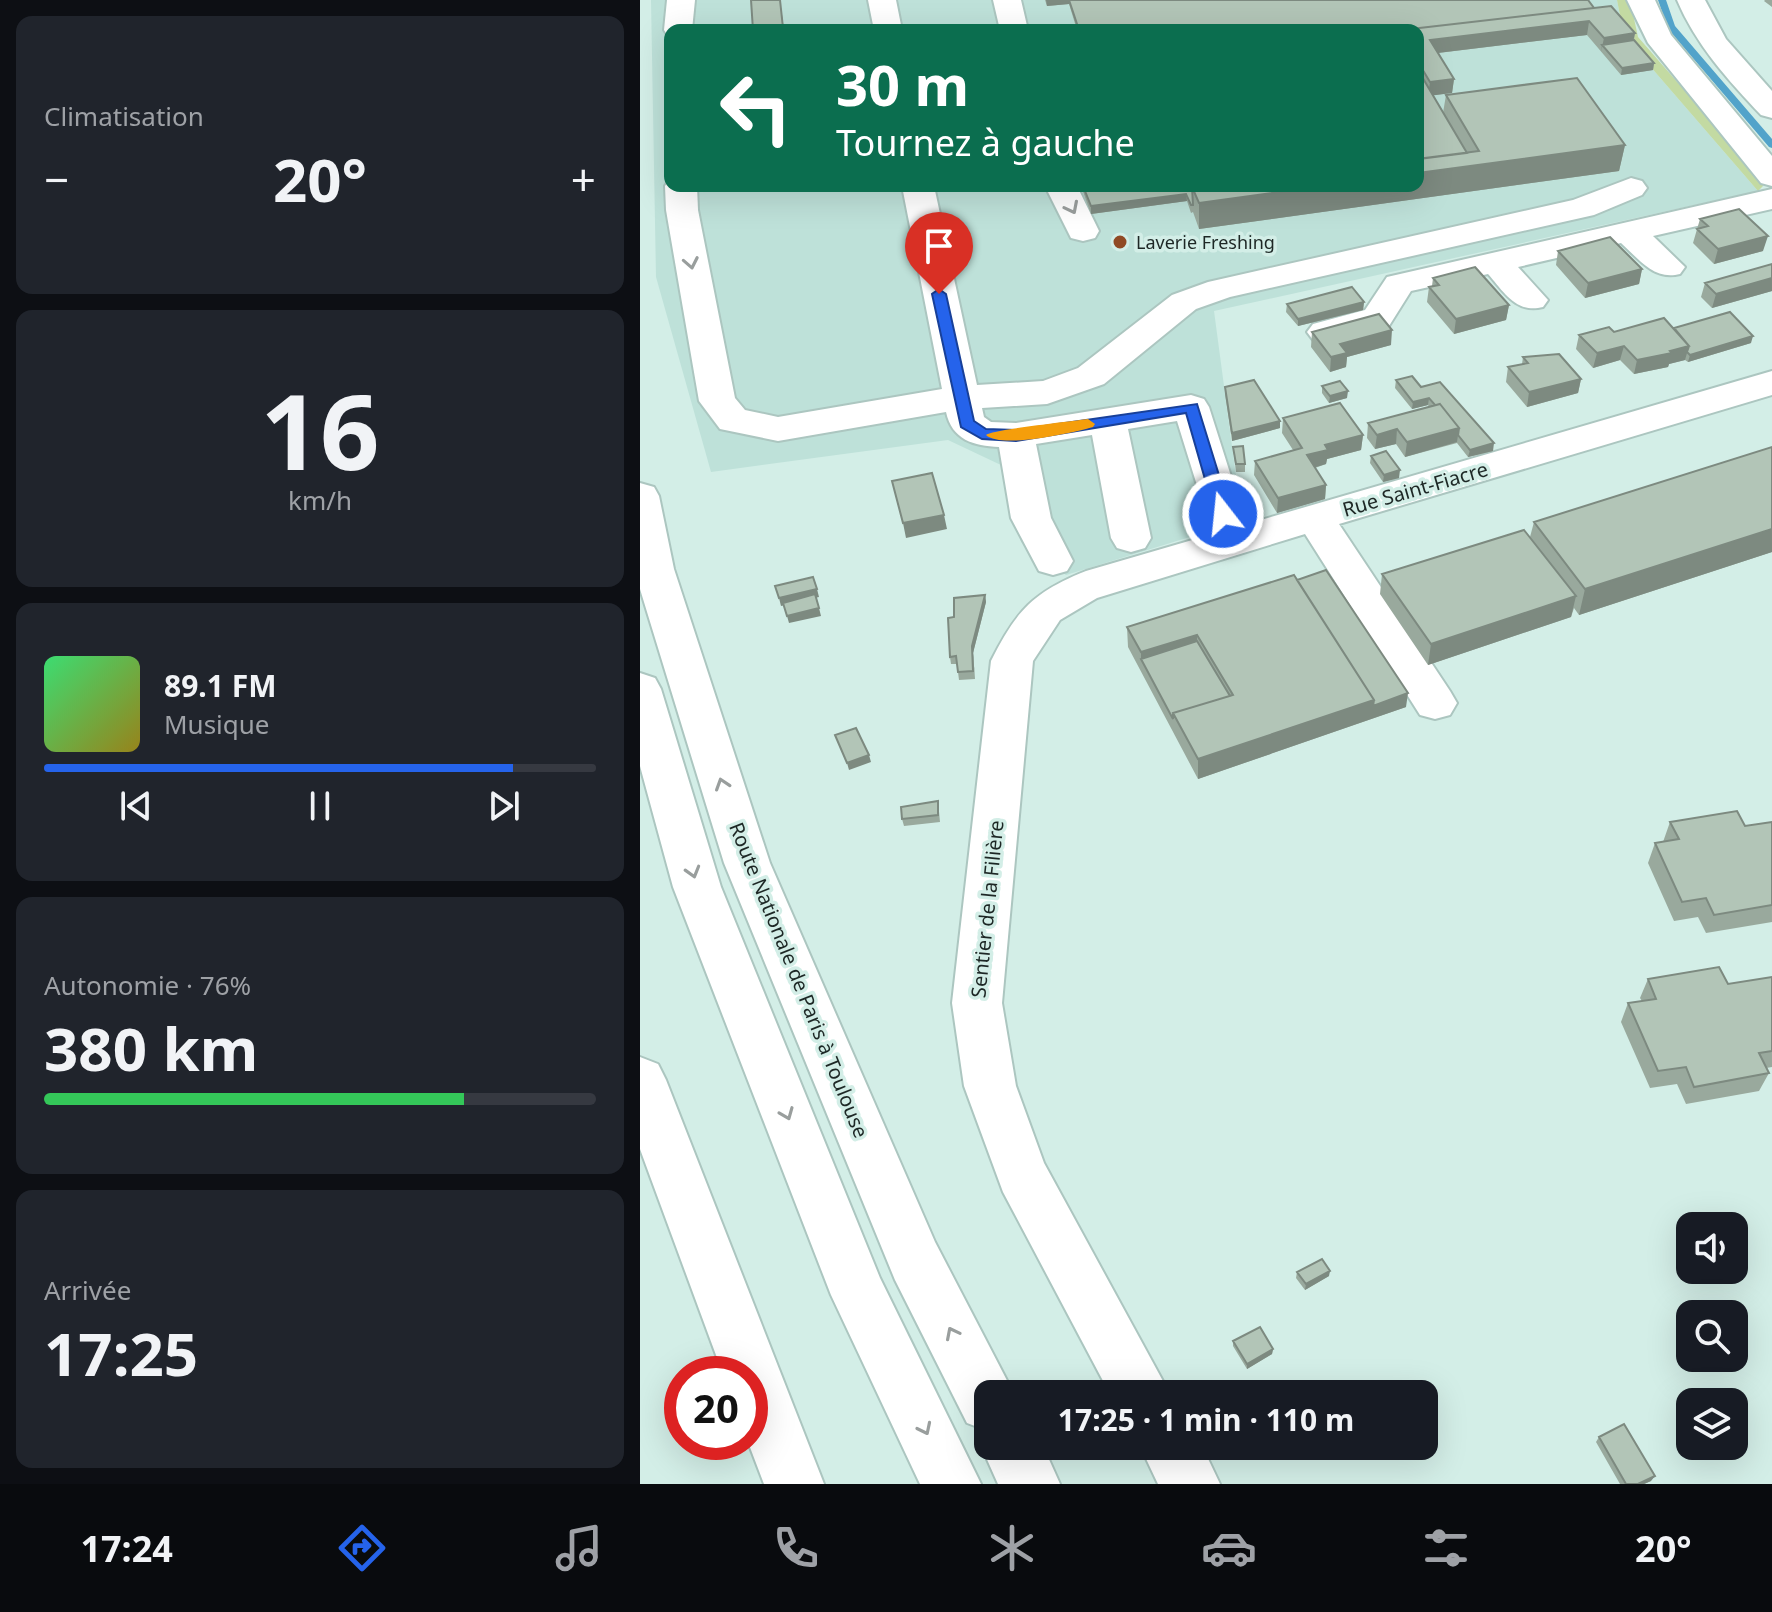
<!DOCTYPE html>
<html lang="fr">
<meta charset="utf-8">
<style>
:root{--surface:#171b24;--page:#20242c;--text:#f1f3f6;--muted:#9ea1a6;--line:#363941;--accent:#2563eb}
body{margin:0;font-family:"Noto Sans",sans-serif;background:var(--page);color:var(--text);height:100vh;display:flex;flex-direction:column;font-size:30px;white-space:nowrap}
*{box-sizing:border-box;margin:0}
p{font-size:26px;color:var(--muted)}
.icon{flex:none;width:44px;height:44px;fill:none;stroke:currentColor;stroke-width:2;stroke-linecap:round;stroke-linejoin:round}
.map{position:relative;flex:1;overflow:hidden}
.side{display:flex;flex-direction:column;gap:16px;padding:16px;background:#0d0f14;width:640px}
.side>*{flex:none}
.guide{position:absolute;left:24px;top:24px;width:760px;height:168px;border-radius:16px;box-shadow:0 8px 32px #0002;background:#0b6e4f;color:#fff;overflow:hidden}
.controls{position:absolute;left:1036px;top:1212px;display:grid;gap:16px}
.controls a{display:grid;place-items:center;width:72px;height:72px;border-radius:16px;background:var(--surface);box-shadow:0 8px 32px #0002;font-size:40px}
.speed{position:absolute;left:24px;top:1356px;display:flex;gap:16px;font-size:40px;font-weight:700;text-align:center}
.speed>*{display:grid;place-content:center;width:104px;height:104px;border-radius:50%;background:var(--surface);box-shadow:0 8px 32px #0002;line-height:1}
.speed .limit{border:12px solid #d22;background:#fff;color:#111}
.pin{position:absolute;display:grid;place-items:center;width:68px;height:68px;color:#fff;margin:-82px -34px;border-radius:50% 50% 50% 0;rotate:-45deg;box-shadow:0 0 8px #0007}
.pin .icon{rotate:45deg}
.me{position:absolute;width:88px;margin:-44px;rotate:344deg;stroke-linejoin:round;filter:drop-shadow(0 0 6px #0008)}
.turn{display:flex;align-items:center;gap:28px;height:168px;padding:0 40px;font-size:36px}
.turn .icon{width:104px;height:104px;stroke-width:2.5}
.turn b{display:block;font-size:56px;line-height:68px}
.big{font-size:60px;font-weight:700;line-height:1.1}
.side .card{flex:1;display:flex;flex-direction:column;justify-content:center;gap:12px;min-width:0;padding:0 28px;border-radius:16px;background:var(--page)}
.side .dial{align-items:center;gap:0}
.dial b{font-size:104px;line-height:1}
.song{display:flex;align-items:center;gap:24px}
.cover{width:96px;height:96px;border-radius:12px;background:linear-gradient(135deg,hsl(140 70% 55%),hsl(50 70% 35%))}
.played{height:8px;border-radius:4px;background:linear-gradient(90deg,var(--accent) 85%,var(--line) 85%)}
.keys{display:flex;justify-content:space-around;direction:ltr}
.heat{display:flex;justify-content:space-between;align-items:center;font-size:44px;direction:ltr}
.charge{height:12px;border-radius:6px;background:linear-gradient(90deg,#34c759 76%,var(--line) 0)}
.trip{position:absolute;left:334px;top:1380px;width:464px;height:80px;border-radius:16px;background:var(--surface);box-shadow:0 8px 32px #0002;font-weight:700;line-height:80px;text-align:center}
.dock{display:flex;height:128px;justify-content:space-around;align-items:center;background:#090b0e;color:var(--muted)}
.dock .icon{width:56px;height:56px}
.dock .current{color:var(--accent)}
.dock b{font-size:36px;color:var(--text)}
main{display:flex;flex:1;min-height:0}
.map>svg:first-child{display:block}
.built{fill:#bee1d9;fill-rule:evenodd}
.green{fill:#c3daa2}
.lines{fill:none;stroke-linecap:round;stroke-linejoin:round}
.stream{fill:#52a3ca;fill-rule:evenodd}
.minor-casing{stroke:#acc6c0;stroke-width:4}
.major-casing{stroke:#acc6c0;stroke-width:4}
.minor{fill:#fff;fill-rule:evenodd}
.major{fill:#fff;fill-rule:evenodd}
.wall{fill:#99a99d}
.shaded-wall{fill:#7d8a80}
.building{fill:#b2c5b7;stroke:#7d8a80;stroke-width:2}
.oneway{stroke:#999e9d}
.route{fill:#2563eb;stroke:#184099;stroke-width:2}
.slow{fill:#f59e0b}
.poi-dot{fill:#904a24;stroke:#d3eee7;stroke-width:3}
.labels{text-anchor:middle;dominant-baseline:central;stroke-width:7;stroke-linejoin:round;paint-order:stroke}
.far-poi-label{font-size:18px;fill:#1d2725;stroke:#d3eee7;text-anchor:start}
.street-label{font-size:20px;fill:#1d2725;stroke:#d3eee7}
</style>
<main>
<section class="side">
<div class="card"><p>Climatisation</p>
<div class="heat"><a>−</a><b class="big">20°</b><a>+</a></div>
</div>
<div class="card dial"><b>16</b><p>km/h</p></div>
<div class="card">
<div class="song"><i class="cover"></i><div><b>89.1 FM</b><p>Musique</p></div></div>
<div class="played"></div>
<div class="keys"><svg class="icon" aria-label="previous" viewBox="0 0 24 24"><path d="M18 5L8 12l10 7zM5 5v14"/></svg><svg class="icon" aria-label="pause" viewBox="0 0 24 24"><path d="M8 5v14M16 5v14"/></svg><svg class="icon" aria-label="next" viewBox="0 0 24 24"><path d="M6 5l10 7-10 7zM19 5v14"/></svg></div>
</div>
<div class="card"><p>Autonomie · 76%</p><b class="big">380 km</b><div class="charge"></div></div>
<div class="card"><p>Arrivée</p><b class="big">17:25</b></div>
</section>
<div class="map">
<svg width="1132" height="1484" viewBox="0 0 1132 1484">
<rect width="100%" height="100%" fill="#d3eee7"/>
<path class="built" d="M11,0H977L984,36L1118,191L574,311L602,521L426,575L381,542L363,466L308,440L71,472L16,277ZM30,30H778V186H30Z"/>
<path class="green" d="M977,0H990L998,37L1120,177L1123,186L1118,191L984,36Z"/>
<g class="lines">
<path class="stream" d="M1018,0H1026L1035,26L1132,139V148L1129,147L1028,29Z"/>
<g class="minor-casing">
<path id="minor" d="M27,0H55L52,30H30L28,36L24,30Z
M228,0H256L262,30H234Z
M353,0H381L388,30H360Z
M987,0H1015L1031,35L1132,156V186L1121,183L1008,43Z
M991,178L1002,181L1007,188L1002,195L954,215L590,297L556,309L464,384L407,404L342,408L344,417L351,422L376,423L551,395L564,399L569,407L603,514L597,524L583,527L569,524L537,421L488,429L511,538L505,548L491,552L477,548L471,538L452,435L396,444L411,518L433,561L427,571L413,575L399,571L371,518L359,447C334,446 312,440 306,412L138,441L80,429L59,401L26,210L25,186L30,179V186H57L58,210L95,398L105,410L138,417L302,389L262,186H294L337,385L403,381L438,368L532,295L568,282L933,200Z
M405,186H437L459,231L455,238L443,241L431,238Z
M1132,189V209L1013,236L1045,267L1040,274C1014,281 999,259 981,243L878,267L908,300L903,307C876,314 864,292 848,274L771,291L749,326L685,343L673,340L667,332L673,324L725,310L747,277Z
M1132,371V395L699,524L810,691L817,703L810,715L795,719L780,715L665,534L457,598L420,620L393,661L362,1003L376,1086L404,1163L530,1394H470L363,1192L324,1086L312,1003L351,661C376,611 393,592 446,571Z
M0,1057L18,1064L26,1080L184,1484H124L108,1442L110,1374H83L0,1149Z
M500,1446H562L580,1484H518Z"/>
</g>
<g class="major-casing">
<path id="major" d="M1037,0H1065L1086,39L1132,91V118L1121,115C1088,80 1056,45 1037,0Z
M0,483L14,487L19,496L34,569L130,863L295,1242L374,1394H348V1446H403L420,1484H358L341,1446L348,1431L327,1423L255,1280L84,863L0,589Z
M0,673L15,678L21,689L81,887L240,1278L341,1484H280L191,1295L33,887L0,766Z"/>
</g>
<use href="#minor" class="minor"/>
<use href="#major" class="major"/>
</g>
<path class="wall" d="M405,0H948L954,8L995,33L994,40L1014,63L1013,70L981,75L947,35L798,53L814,79L812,93L793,95L803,113L806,95L985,145L979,171L559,229L553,212L551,213L547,201L451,214L441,186H778V30H437L429,4L407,6Z
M1125,0H1132V7L1124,1Z
M1060,219L1123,251L1074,264L1053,243Z
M918,251L1002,269L999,284L945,298L916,265Z
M1132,264V291L1072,308L1061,297L1065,283Z
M793,278L869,305L866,320L814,334L787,302L789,287L792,286Z
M724,302L723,310L658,326L646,312L647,304Z
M1034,328L1111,343L1048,362L1045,360L1029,364L1028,367L994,374L980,360L953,368L936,349L939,335Z
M672,332L751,345L707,357L706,367L690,372L671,347Z
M883,357L941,379L938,393L887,407L866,382L868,367L882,364Z
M756,380L781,387L853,451L828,457L817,443L765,457L756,444L735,449L727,438L728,423L789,407L788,405L772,409L755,388Z
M682,386L707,398L689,403L682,393Z
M585,387L640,421V428L592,441L585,394Z
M643,418L723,435L721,450L687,459L686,464L675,468L686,485L685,499L637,513L614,475L615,461L653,450L642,433Z
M593,447L605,464V472H596Z
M1132,447V552L939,615L934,608L931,617L788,665L740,594L742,574L890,537L894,522Z
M731,456L759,478L743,482L730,463Z
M657,580L766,707L558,779L488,647L487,627Z
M345,595L346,602L333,653L335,679L319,680L317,664H311L310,657L314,617Z
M298,801L300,822L264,826L262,819Z
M1030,822L1105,826L1132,822V922L1066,933L1058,917L1034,921L1008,863L1015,843L1023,842Z
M1132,977V1067L1126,1068L1129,1073L1119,1091L1046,1104L1037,1084L1010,1088L981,1022L988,1003L1002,1001L1000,998L1008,979L1088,984Z
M657,1272L689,1276L665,1290L656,1278Z
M593,1341L633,1349L632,1354L607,1369L593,1346Z
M959,1437L1011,1481L1004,1484H980L956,1442Z"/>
<path class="shaded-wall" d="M140,0L144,30H120Z
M406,0H429V4L407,6Z
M958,14L957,21L949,22L947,35L789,54L778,42Z
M995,33L992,47L962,45L961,52L964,38Z
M1014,63L1013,70L981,75L982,68Z
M814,79L812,93L788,96L790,82Z
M985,145L979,171L559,229V203L683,186H778V173Z
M546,194L547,201L451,214V206Z
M1128,236L1123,251L1074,264L1078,249Z
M1002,269L999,284L945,298L948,283Z
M1132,278V291L1072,308L1076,294Z
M724,302L723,310L658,326V319Z
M869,305L866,320L814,334L816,319Z
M752,330L751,345L707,357L706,367L690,372L691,357L700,344Z
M1113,336L1111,343L1048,362L1050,355Z
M984,346L980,360L953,368L957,353Z
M1049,346L1045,360L1029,364L1028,367L994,374L997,360Z
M941,379L938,393L887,407L889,392Z
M708,391L707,398L689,403L690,396Z
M789,398L788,405L772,409L773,402Z
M640,421V428L592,441V433Z
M819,428L817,442L765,457L767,442Z
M757,429L756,444L735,449L737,435Z
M723,435L721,450L687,459L686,464L666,470L667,455L685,445Z
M854,443L853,451L828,457L830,450Z
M760,470L759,478L743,482L744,475Z
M686,485L685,499L637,513L638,498Z
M304,515L307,529L266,538L263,523Z
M1132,529V552L939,615L945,589Z
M177,589L179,597L141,606L139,598Z
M345,595L346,602L333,653L335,679L332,646Z
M936,596L931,617L788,665L791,644Z
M179,608L181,616L149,623L147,616Z
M557,635V655L501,659V652Z
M768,693L766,707L558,779V759L734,700Z
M229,755L231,762L209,770L207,763Z
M690,1271L689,1276L665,1290L666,1284Z
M633,1349L632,1354L607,1369V1364Z
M1015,1476L1011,1481L1004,1484H998Z"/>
<path class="building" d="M111,0H140L143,28L113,30Z
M429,0H948L954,8L762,30H439Z
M971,6L995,33L964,38L949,21L790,40L814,79L790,82L778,62V30H762Z
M994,40L1014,63L982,68L962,45Z
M778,70L827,153L778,159Z
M937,78L985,145L778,173V159L839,151L806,95Z
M443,186H558L552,187L553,205H551L546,194L451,206Z
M558,186H683L559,203L552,187Z
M1099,209L1128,236L1078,249L1057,229L1068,226L1060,219Z
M970,237L1002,269L948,283L918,251Z
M1132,264V278L1076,294L1065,283Z
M835,267L869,305L816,319L789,287L799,285L793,278Z
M712,287L724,302L658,319L647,304Z
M1090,312L1113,336L1050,355L1047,352L1049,346L1034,328Z
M739,314L752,330L700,344L707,353L691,357L672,332Z
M1024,318L1049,346L1030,351L1032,353L997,360L984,346L957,353L939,335L969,327L974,332Z
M919,354L941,379L889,392L868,367L888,363L883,357Z
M772,376L781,387L800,382L854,443L830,450L818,435L819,428L800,404L795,405L789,398L773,402L756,380Z
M614,380L640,421L592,433L585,387Z
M700,381L708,391L690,396L682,386Z
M700,403L723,435L685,445L688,450L667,455L686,485L638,498L615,461L662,448L643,418Z
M800,404L819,428L767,442L757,429L737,435L728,423Z
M603,446L605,464H596L593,447Z
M1132,447V529L945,589L894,522Z
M746,451L760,470L744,475L731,456Z
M292,473L304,515L263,523L252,481Z
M884,530L936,596L791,644L742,574Z
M686,570L768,693L733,706L734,700L657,580Z
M654,575L734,700L558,759L533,713L593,695L557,635L501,652L487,627Z
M173,577L177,589L139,598L135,586Z
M175,594L179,608L147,616L143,603Z
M345,595L332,646L333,671L318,672L316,656L310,657L308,618L314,617V598Z
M557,641L590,696L533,713V719L501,659Z
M216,728L229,755L207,763L195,735Z
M298,801V815L262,819L261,807Z
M1097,811L1105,826L1132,822V905L1074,915L1066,898L1042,902L1015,843L1039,839L1030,822Z
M1079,967L1088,984L1132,977V1051L1119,1053L1129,1073L1054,1087L1046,1067L1018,1071L988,1003L1016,999L1008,979Z
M682,1259L690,1271L666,1284L657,1272Z
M620,1327L633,1349L607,1364L593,1341Z
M984,1424L1015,1476L998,1484H986L959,1437Z"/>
<defs><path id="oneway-chevron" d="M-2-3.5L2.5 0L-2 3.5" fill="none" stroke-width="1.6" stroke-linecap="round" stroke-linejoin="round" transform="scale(2)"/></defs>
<g class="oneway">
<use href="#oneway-chevron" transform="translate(432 208) rotate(63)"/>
<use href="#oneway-chevron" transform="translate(51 263) rotate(79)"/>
<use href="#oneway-chevron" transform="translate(82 784) rotate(-108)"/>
<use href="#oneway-chevron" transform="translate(53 872) rotate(74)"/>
<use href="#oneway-chevron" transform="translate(147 1114) rotate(68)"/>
<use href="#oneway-chevron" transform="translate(312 1333) rotate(-117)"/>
<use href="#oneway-chevron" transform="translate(285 1429) rotate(64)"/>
</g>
<path class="route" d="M299,289L306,294L334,421L346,429L376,430L557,404L591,514L589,518H577L575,514L546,413L376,441L342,439L321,427L292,294Z"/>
<path class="slow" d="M448,419L455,424L453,427C432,433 361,449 346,435C351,430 433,421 448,419Z"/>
<circle class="poi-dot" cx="480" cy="242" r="8"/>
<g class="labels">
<g class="far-poi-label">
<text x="496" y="242">Laverie Freshing</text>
</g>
<g class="street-label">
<text transform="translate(775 489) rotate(-16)">Rue Saint-Fiacre</text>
<text transform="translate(347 909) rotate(-84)">Sentier de la Filière</text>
<text transform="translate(159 980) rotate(68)">Route Nationale de Paris à Toulouse</text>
</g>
</g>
</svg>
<div class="controls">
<a><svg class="icon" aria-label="sound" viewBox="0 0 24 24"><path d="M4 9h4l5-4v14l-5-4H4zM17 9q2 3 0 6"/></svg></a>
<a><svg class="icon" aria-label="search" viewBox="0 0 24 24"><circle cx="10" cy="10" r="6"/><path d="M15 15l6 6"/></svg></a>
<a><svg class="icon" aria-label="layers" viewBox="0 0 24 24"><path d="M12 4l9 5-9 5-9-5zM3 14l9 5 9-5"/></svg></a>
</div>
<div class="speed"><div class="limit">20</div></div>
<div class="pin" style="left:299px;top:294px;background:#d93025"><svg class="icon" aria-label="arrive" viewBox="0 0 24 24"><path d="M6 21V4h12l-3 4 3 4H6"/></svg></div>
<svg class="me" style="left:583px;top:514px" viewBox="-20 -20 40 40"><circle r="17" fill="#2563eb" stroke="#fff" stroke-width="3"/><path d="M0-11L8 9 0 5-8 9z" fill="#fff"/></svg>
<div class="trip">17:25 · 1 min · 110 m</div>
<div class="guide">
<div class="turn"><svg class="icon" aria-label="left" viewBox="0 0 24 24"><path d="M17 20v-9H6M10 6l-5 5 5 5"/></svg><div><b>30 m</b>Tournez à gauche</div></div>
</div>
</div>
</main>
<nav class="dock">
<b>17:24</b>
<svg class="icon current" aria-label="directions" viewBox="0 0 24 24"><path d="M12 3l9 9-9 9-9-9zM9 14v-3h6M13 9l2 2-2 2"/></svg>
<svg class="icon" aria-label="music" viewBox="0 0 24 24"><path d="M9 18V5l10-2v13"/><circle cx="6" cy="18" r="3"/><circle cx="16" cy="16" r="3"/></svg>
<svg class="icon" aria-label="phone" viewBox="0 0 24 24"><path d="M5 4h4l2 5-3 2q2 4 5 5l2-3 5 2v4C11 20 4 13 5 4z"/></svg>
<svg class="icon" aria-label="climate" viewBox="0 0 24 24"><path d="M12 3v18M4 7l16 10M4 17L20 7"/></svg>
<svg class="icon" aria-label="car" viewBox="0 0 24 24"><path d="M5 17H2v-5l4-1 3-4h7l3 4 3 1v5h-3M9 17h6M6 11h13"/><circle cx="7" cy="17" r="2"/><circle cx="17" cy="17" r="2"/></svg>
<svg class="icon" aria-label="filters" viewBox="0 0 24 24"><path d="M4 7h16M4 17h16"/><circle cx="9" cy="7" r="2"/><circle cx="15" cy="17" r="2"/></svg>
<b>20°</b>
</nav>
